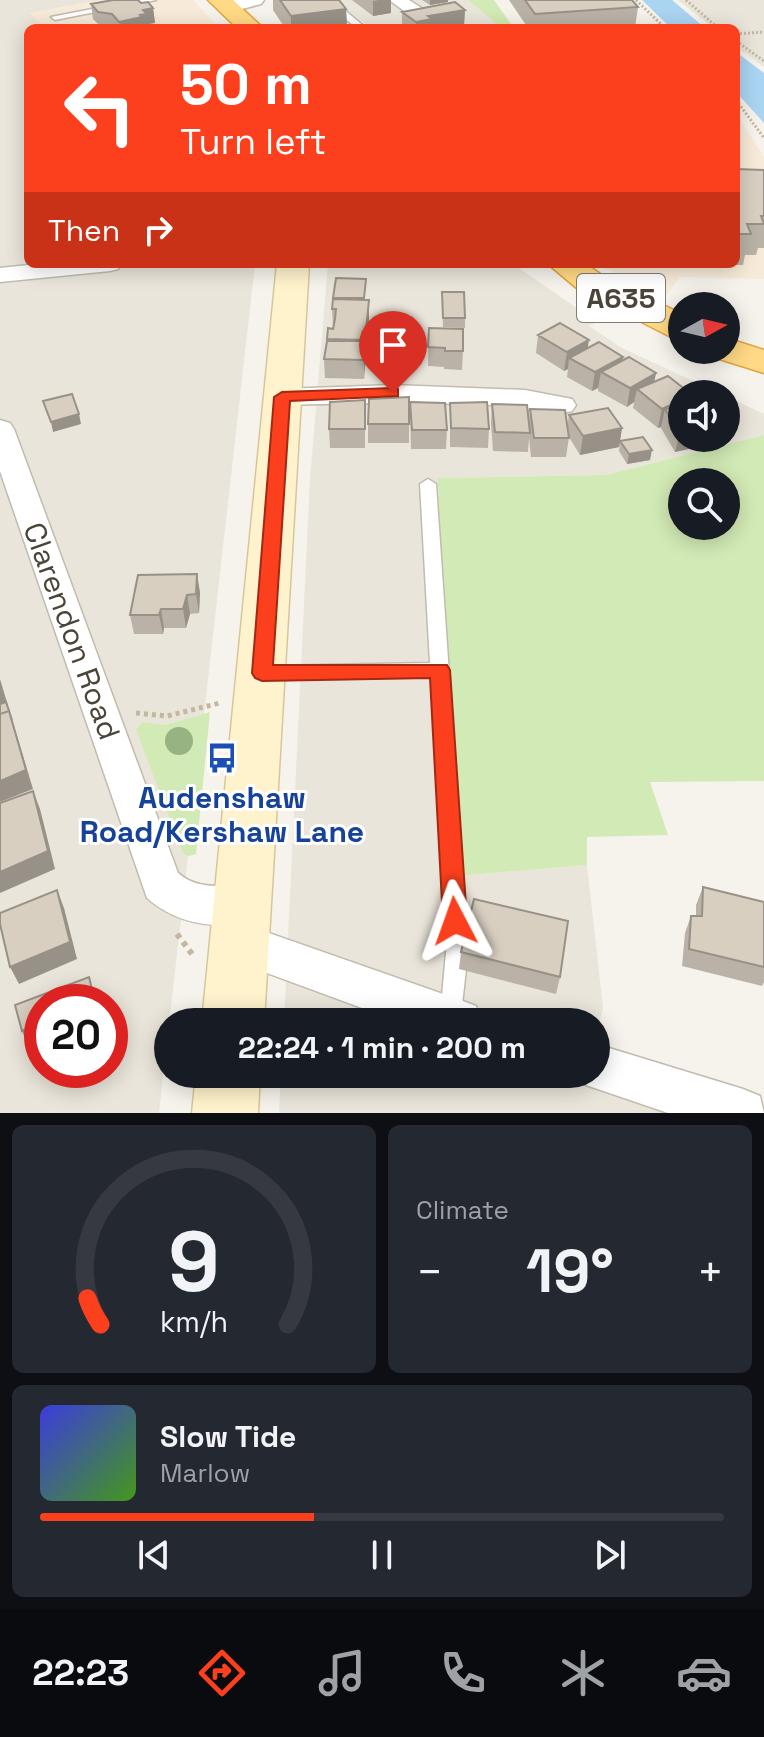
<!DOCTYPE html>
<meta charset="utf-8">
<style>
:root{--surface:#171b24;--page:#242831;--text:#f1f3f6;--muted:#9ea1a6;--line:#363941;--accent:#fc3f1d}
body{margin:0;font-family:"Space Grotesk",sans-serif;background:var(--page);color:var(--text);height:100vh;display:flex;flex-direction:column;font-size:30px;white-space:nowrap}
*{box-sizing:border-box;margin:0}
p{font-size:26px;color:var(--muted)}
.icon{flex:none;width:44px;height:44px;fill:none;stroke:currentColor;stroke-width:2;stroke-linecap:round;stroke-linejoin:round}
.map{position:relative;height:1113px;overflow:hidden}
.sheet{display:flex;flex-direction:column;gap:12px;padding:12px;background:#0d0f14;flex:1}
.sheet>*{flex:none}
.guide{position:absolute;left:24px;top:24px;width:716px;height:244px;border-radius:12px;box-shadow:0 4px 20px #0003;background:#fc3f1d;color:#fff;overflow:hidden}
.needle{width:52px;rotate:82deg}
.buttons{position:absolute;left:668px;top:292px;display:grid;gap:16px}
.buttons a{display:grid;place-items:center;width:72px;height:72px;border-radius:50%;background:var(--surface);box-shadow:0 4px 20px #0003;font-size:40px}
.speed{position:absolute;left:24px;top:984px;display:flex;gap:16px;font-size:40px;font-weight:700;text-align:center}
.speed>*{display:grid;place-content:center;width:104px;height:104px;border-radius:50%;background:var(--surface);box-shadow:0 4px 20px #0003;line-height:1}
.speed .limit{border:12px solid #d22;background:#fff;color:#111}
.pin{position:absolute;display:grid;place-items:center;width:68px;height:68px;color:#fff;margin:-82px -34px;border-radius:50% 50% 50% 0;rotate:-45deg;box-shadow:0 0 8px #0007}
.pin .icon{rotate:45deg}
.me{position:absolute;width:88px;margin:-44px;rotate:356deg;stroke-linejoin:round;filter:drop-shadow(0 0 6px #0008)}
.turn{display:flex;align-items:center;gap:28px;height:168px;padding:0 24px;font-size:36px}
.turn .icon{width:104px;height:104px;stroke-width:2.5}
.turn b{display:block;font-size:56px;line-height:68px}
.then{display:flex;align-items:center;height:76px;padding:0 24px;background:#0003;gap:16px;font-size:30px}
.big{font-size:60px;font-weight:600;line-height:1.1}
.sheet .card{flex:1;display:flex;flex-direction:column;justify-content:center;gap:12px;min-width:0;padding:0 28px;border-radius:12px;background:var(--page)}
.sheet .dial{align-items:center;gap:0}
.dial svg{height:208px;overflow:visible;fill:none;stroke:var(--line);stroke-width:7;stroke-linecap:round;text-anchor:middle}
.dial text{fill:var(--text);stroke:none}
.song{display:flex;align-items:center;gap:24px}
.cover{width:96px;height:96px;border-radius:12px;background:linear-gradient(135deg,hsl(240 70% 55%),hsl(100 70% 35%))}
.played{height:8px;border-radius:4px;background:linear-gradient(90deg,var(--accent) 40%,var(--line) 40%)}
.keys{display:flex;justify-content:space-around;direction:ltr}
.heat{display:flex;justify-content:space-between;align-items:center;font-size:44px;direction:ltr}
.sheet .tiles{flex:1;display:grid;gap:12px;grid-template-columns:1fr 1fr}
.card:last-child{grid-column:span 2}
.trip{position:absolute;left:154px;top:1008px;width:456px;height:80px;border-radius:40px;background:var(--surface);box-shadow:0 4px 20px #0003;font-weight:600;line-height:80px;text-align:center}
.tabs{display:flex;height:128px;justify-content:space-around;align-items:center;background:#090b0e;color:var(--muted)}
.tabs .icon{width:56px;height:56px}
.tabs .selected{color:var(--accent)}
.tabs b{font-size:36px;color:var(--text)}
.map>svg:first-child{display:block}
.residential{fill:#eae5da;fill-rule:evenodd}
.commercial{fill:#f7ead8}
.green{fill:#d2eab5;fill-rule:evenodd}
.water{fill:#a9d4f2}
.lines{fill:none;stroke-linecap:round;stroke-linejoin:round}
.service-casing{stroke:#c2bbae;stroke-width:3}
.minor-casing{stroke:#c2bbae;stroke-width:3}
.tertiary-casing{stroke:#c2bbae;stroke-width:3}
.secondary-casing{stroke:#d6c79b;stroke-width:3}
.trunk-casing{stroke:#e0a43c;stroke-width:3}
.path-far2{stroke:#c4b79f;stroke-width:3;stroke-dasharray:2 2;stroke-linecap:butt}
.path-far1{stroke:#c4b79f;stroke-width:5;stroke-dasharray:4 4;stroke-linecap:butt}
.path{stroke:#c4b79f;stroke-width:6;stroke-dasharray:5 5;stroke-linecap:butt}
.service{fill:#fff;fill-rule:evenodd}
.minor{fill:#fff;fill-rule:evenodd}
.tertiary{fill:#fff;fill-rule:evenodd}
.secondary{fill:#fff3cd;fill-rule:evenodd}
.trunk{fill:#ffd985;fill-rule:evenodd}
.tree{fill:#97b381}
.wall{fill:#bab2a6}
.shaded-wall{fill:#979187}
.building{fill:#d8cfc1;stroke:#979187;stroke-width:2}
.route{fill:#fc3f1d;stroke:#a42913;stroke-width:2}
.labels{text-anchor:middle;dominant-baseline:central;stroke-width:6;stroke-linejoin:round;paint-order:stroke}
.shield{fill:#fff;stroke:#817c74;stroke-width:2}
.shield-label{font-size:28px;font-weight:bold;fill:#4b4439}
.street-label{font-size:30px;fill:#4b4439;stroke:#fff}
.transit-label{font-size:30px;font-weight:bold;fill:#164399;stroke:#fff}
</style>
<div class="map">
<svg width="764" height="1113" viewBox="0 0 764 1113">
<rect width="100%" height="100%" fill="#f6f3ec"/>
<path class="residential" d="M0,0H101L30,13L45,28H28V264H255L159,1113H0ZM42,1002H110V1070H42Z
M334,0H468L497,23L471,28H371Z
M678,0H764V67L736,47V28H713Z
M328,264H513L597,322L589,326L622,348L721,394H682V438H726V396L764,414V435L606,475L439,478L456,876L587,865L603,1008L596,1037V1022H284L310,479Z
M281,1074H587L689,1113H279Z"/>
<path class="commercial" d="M101,0H193L219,28H45L30,13Z
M736,113L764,157V279L680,277L667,295L593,264H736Z"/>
<path class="green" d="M468,0H494L514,28H471L496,23Z
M764,435V781L650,782L668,835L587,837V865L456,876L438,478L606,475ZM682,482H726V526H682Z
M210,712L196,854L188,856L183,853L136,730L143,722L166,725Z"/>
<path class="water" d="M642,0H672L705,28H671Z
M736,52L764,73V123L736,92Z"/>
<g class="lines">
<g class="service-casing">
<path id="service" d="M138,0H156L55,20L51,17Z
M335,7H341L366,28H357L335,11Z
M428,479L436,484L468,952L460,1022H442L440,1018L446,952L431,677L266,680L260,678L257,673L260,668L266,666L430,663L420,484Z"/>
</g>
<g class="minor-casing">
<path id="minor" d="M389,0H409L423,9L439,7L448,12L445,16L414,18Z
M38,264H122L118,269L110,271L0,282V268Z
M393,385L525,390L572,399L576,405L572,411C554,416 514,406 492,405C422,402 353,403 282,405L272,403L268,397L272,391L282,389Z
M0,420L10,423L14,429L178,873C202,894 230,881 258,891L264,905L258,919L243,924L460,1000L476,1006L482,1022H400L240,963L225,957L219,943L225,929L236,925C203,927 173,921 147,898L0,471Z
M596,1044L743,1089L760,1096L764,1113H668L580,1083L576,1074H596Z"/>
</g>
<g class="tertiary-casing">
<path id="tertiary" d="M229,0H264L261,4L227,13L220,11L216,7L220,3Z"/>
</g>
<g class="secondary-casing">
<path id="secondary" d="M277,264H309L264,1022H202Z
M196,1074H260L258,1113H192Z"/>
</g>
<g class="trunk-casing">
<path id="trunk" d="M208,0H233L263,28H237Z
M548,264H586L603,276L682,314V339L669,336L579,290Z
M726,338L764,350V373L713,357L709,350H726Z"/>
</g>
<path class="path-far2" d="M636,0L665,28
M686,0L718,28
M736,34L764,32
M736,41L764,61
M736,100L764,138"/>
<path class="path-far1" d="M136,713L167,716L220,703"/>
<path class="path" d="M177,934L192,954"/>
<use href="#service" class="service"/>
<use href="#minor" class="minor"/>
<use href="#tertiary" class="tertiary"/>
<use href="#secondary" class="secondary"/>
<use href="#trunk" class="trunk"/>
</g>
<circle class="tree" cx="179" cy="741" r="14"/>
<path class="wall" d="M273,0H339L346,9L347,28H285L273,10Z
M352,0H391V13L373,16Z
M422,0H448V2L430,5Z
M509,0H632L638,7L635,28H528Z
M141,3L153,8L155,23L148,24L149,28L101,27L93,19L91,4Z
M465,10L464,25L446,28H403L402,27V12Z
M736,169L764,170V248H758L756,255H745L743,265H664L736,264Z
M336,278L365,300L369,319L364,379L325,378L324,359L328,328L333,329V327L332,309Z
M442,292L465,318V328L443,327Z
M429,328L463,351L462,370L444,369V367L428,366Z
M538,335L623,357V360L656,373L654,382L682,394L711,444L675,452L661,428V427L658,428L633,408L634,402L627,407L598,391V388L592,391L567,377L568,369L564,371L536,353Z
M365,400V448H330L329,429Z
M410,402L447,430L446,449H411Z
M450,403L489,429L488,448L450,447Z
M492,404L529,422L530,409L567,427L569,415L622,428L619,447L580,455L569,437L566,457H531L529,438L528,452L493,451L491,423Z
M368,424H409V443H368Z
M620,441L650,460L627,464L619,451Z
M197,574L200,593L199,613L190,614L186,628H164L163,634H134L130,615Z
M703,887L764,902V982L762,986L682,966L685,933L691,916H696V905Z
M461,952L560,977L556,994L459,969Z"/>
<path class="shaded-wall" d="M379,0H391V13L373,16V1Z
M430,0H448V2L430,5Z
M153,8L155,23L148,24L149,28H120L119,22L143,10Z
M346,9L347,28H291V16Z
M465,10L464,25L446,28H415L416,22L428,16Z
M369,300V319L364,379L365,340Z
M589,340L586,358H569L568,369L564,371L567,352Z
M623,357L620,375L601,372L598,388L592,391L595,372Z
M656,373L652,392L637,389L634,402L627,407L630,388Z
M682,400V417L665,409L661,427L658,428L662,409Z
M79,414L81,424L53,432L51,422Z
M622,428L619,447L580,455L583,436Z
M682,432V438H713L711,444L675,452L680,433Z
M652,450L650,460L627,464L629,454Z
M197,574L200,593L199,613L196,594Z
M187,595L190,614L186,628L183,609Z
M161,609L164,628L163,634L159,615Z
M0,679L33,789L0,802Z
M33,791L40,809L55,869L0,893V872Z
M57,890L64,908L77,959L19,984L10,967Z
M42,1022V1032L26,1040L22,1031Z"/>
<path class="building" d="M113,0H138L141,3L148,2L153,8L143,10L147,14L140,15L142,17L119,22L112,14L98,12L91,4Z
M280,0H339L346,9L291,16Z
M525,0H632L638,7L535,14Z
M455,2L465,10L428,16L432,19L416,22L402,12Z
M736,169L764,170V216H761L764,224H747L751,234H736Z
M336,278L366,279L364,298H333Z
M442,292H464L465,318H443Z
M333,299L369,300L365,340L327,339L328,328L333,329L335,319L336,309H332Z
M560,323L589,340L567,352L538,335Z
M429,328L463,329V351H445V348L428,347Z
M327,341H365L364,360L324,359Z
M599,342L623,357L595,372L569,358Z
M629,357L656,373L630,388L601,372Z
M668,376L691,394H682V400L662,409L637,389Z
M72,394L79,414L51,422L43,401Z
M409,397V424H368L369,399Z
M365,400V429H329L330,402Z
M410,402L445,403L447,430H412Z
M487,402L489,429L451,428L450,403Z
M492,404L527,405L530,433L495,432Z
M682,406V432L680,433L665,409Z
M608,408L622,428L583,436L569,415Z
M530,409L565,410L569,438H534Z
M643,437L652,450L629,454L620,441Z
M197,574L196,594L187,595L183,609H161L159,615H130L138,575Z
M6,702L12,720L9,711L0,714V704Z
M9,711L26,770L0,781V714Z
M33,791L48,851L0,872V803Z
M703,887L764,902V967L689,949L691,916H702Z
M57,890L70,942L10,967L0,924V913Z
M474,899L568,921L560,977L461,952Z
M89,977L95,1002H42V1022L22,1031L15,1005Z"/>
<path class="route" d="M393,388L398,389V396L290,401L273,665H447L450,670L467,921L464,929L455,932L447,929L443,921L430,678L262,681L255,678L252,673L274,397L282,392Z"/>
<defs>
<g id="bus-bare" transform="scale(2.4)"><path d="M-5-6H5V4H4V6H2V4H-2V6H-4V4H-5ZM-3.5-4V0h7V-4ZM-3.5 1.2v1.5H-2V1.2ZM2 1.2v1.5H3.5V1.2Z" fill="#1a4fb4" stroke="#fff" stroke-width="2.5" paint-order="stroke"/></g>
</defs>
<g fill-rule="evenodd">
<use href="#bus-bare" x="222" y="758"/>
</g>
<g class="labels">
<rect class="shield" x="577" y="274" width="88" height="48" rx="6"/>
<g class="shield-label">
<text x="621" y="298">A635</text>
</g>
<g class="street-label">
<text transform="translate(72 631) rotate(70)">Clarendon Road</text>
</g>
<g class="transit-label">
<text x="222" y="797">Audenshaw<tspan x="222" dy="34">Road/Kershaw Lane</tspan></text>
</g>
</g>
</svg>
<div class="buttons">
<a><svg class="needle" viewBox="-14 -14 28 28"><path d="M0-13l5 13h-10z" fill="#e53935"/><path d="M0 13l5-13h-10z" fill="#9ea1a6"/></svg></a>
<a><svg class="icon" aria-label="sound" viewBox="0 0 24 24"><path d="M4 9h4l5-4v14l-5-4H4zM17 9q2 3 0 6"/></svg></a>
<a><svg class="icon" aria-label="search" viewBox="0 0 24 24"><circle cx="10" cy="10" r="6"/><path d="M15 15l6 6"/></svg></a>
</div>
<div class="speed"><div class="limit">20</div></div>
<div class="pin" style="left:393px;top:393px;background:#d93025"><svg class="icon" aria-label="arrive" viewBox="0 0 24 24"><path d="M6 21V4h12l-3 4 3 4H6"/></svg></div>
<svg class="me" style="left:455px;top:921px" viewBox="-20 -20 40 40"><path d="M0-17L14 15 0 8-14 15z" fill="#fc3f1d" stroke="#fff" stroke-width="4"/></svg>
<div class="trip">22:24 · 1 min · 200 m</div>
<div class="guide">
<div class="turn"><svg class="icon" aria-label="left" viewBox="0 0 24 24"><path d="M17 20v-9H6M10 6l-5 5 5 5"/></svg><div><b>50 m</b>Turn left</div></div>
<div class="then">Then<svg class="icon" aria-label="right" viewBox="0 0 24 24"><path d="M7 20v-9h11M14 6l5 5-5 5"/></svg></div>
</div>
</div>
<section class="sheet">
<div class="tiles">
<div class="card dial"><svg viewBox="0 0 100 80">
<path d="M14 69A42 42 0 1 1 86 69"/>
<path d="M14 69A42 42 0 0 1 9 59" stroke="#fc3f1d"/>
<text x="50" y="56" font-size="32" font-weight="700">9</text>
<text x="50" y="72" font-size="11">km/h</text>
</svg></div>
<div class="card"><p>Climate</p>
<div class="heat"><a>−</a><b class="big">19°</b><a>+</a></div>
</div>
<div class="card">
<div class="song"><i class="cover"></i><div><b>Slow Tide</b><p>Marlow</p></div></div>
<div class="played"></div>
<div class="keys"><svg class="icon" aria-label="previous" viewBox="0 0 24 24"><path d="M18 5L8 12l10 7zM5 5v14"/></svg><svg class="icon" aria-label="pause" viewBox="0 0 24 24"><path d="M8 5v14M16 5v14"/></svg><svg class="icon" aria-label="next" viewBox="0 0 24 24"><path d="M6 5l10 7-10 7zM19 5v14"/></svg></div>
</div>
</div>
</section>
<nav class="tabs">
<b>22:23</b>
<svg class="icon selected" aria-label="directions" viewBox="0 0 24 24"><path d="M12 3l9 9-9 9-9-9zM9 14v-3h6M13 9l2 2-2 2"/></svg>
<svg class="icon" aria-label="music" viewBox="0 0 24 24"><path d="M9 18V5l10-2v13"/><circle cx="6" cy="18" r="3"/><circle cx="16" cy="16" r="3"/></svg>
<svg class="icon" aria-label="phone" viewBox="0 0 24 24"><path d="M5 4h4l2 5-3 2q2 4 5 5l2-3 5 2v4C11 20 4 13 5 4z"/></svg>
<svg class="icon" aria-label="climate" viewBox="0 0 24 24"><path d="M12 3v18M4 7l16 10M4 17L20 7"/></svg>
<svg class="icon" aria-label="car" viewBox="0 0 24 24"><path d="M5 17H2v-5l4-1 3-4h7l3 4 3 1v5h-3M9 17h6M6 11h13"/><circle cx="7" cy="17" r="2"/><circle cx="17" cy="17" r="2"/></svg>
</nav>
